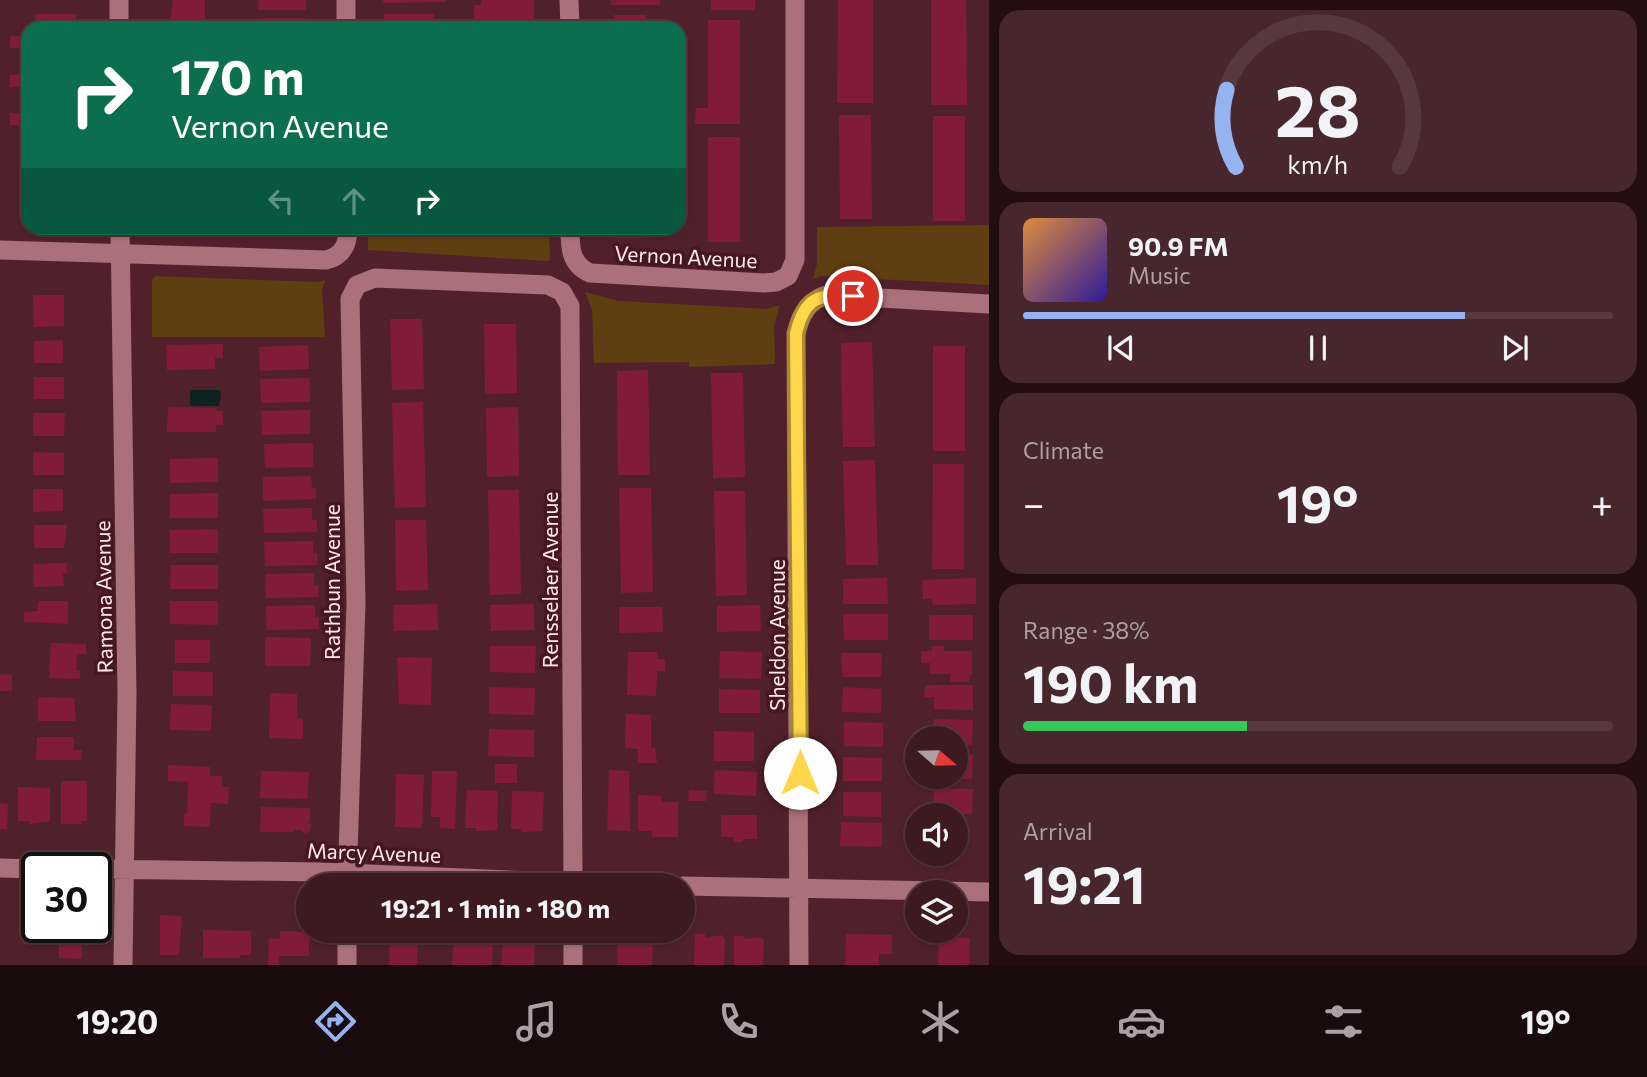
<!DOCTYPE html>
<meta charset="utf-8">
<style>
:root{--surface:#3d1920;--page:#48262d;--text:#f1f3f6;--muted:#ada0a5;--line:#56383e;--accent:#95b2f1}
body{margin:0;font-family:Commissioner,sans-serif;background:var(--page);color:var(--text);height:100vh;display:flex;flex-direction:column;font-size:26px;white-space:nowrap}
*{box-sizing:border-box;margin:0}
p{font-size:23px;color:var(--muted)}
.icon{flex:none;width:38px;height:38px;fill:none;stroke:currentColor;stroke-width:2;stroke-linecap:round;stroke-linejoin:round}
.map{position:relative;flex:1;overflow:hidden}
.side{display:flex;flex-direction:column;gap:10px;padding:10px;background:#220e12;width:658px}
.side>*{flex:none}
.banner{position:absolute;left:21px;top:21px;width:665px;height:214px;border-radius:21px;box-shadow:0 2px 5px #0004,0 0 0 2px var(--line);background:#0b6e4f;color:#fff;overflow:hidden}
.needle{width:46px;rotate:110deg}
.tools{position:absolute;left:905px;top:726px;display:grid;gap:14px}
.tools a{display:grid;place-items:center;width:63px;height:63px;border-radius:50%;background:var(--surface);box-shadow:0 2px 5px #0004,0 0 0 2px var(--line);font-size:35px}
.speed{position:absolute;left:21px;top:852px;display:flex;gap:14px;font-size:35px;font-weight:700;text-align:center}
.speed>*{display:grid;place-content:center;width:91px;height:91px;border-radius:50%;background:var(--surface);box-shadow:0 2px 5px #0004,0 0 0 2px var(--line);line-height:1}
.speed .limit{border:4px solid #111;border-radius:10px;background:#fff;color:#111}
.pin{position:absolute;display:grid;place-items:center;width:60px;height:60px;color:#fff;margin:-30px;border:4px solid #fff;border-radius:50%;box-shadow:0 2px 7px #0007}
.me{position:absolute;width:77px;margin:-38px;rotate:0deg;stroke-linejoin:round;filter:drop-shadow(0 0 5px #0008)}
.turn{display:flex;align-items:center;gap:24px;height:147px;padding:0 35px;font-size:32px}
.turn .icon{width:91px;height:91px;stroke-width:2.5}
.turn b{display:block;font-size:49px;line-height:60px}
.lanes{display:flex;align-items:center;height:66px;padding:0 35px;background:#0003;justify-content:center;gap:35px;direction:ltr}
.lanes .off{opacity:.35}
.big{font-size:52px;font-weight:700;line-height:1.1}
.side .tile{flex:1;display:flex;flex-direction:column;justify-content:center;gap:10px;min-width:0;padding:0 24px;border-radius:21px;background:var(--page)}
.side .dial{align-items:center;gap:0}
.dial svg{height:182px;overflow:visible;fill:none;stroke:var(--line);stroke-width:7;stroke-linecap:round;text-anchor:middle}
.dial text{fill:var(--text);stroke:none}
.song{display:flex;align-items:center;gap:21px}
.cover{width:84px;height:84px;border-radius:10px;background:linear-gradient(135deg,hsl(30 70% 55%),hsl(250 70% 35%))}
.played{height:7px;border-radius:4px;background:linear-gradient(90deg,var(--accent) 75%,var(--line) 75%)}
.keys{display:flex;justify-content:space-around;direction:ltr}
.heat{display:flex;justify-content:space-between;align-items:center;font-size:38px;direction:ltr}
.charge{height:10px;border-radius:5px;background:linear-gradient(90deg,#34c759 38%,var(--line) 0)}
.trip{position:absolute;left:296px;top:873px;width:399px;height:70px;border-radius:35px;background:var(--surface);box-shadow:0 2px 5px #0004,0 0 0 2px var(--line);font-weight:700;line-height:70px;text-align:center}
.tab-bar{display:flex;height:112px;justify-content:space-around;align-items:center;background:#180a0d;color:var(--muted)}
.tab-bar .icon{width:49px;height:49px}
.tab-bar .selected{color:var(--accent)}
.tab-bar b{font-size:32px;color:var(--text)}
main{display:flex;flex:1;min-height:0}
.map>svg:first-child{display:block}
.green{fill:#5f3e11}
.water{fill:#0d2221}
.building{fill:#811c38}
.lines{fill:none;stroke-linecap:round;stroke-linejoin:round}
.street{stroke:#aa717a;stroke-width:19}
.route-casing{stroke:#a68a30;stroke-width:18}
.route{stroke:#ffd54a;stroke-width:12}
.labels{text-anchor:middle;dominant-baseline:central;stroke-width:7;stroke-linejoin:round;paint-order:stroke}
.street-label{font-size:21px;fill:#feeaec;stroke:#461721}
</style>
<main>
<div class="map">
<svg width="989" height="965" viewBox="0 0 989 965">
<rect width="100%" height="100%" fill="#51212b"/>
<path class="green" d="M989,225V285L820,276L813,279L817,264V227Z
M368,228H549L550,259L548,261L368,250Z
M155,276L317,282L325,280L322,290L325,337H152V280Z
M585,292L618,301L767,309L780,305L774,326L775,364L689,367V362L594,363L592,309Z"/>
<path class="water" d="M190,390H219L221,394L219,406H190Z"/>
<path class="building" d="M173,0H205V28H169Z
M259,0H306V10H258Z
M383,0H446V2L383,3Z
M481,0H534V25L482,24V20H474V5H481Z
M611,0H660V5H611Z
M711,0H755V10H711Z
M838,0H873V103H837Z
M931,0H966L967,105H931Z
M35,14H76V28H36Z
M384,14H434V28H384Z
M614,15H646V28H614Z
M262,18H306V28H262Z
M708,20H740V124H695L696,108H708Z
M10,36H28V48H10Z
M28,74V87H10V75Z
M10,113H28V125H10Z
M839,115H871L872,219H840Z
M933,116H965V221H933Z
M708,137H740V242H708Z
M614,228H646V238H614Z
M33,295H64V326L34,327Z
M390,319H422L424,389L392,390Z
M484,324H516L517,393L485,394Z
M63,340V363H34V341Z
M872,342L875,447H843L841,343Z
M223,344V358H215V369L167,370L166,345Z
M308,345L309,369L260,371L259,347Z
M933,346H965V451H933Z
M648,370L650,475H618L617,371Z
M711,373H743L745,477L713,478Z
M34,377H64V399H34Z
M309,378L310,402L261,403L260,379Z
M423,402L426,507L395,508L392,403Z
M168,407L216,408L217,411H223V425H216V432H167Z
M518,407L519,476L487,477L486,408Z
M310,410V434L262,435L261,411Z
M33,413H65L64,436H33Z
M313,443V467L265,468L264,444Z
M33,452L64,453V475H33Z
M218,458V482L170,483V459Z
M875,460L878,565H846L843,461Z
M933,464H964V569H932Z
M311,476L312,488L316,487V499L263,501V477Z
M619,488H651L653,592L621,593Z
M33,489H63V511L33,512Z
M488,490H519L521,594L490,595Z
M714,491H745L747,595L716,596Z
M218,493V518H170V494Z
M312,508V520H317V532L264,533L263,509Z
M395,520H426L428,590L396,591Z
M34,525H67L64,548H34Z
M218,529V553H170V530Z
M313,541V553H317V565L265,566L264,542Z
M67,563V573H63L64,586L34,587L33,564Z
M171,565H218V589H170Z
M314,573V585H318L319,597L266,598L265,574Z
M887,578L888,604H843V579Z
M976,578V604L933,605L932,599H923L922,580Z
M38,601H68V624L24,622V612L38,611Z
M170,601H218V625L170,624Z
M437,604L438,630L394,631L393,605Z
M534,604V630L491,631L490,605Z
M315,605V617H319V629L267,630L266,606Z
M760,605L761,631L717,632V606Z
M619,607H662L663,632L619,633Z
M843,614H888V640H844Z
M929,615H973V640H929Z
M265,637L311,638L310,666H265Z
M175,640H210V663H175Z
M51,643L86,644V654H77L76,670L80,671V679L49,678Z
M490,646H536L535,673L490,672Z
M932,646H944V651H972V675H969V682H950V674H930V663H921V651H932Z
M720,651L762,652L761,679L719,678Z
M628,652H657V659H665V671H657L656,696L627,695Z
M841,653H882L881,677H843Z
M397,657L432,658L431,705L399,704Z
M173,671L213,672V696H173Z
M8,674L12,676V691H0V675Z
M934,685H973V710L934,709V697H924L925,686Z
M489,687L535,688L534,715L489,714Z
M843,687L882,689L881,713L842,712Z
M719,689L760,690V713H719Z
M270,693L297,694V718L303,719V739L269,738Z
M38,697L74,698L76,721H38Z
M171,704L212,705L211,731L170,730Z
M626,714L651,715V748H655L657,763H638V749L625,748Z
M934,719L973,720L972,745L956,744V738H934Z
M844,722L883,723V747L844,746Z
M489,729L534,730V757L488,756Z
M714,731L754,732V761H714Z
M37,737H74V750H82L81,760H36Z
M956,754L973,755L972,779H956Z
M843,757L882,758V781H843Z
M495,764H517V783H495Z
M168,765L210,767V776H222V787H229L228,804L211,803L210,827L184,826V814H187L188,782L168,781Z
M609,770L629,771L630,831L607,830Z
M715,770L757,772L756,796L714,794Z
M261,771L309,772L307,799L260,798Z
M432,771H457L455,829L440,828V817H431Z
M396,774L424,775L422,828L395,827Z
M61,781H87V821H81L82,824H61Z
M18,787L50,788V821L29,824V821H18Z
M934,789H973L972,814L933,813Z
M467,790L498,791L497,830L476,831V828H465Z
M689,790L707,791L706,801H688Z
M512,791L544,792L542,831L521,832V829H511Z
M843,792H881V817L843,816Z
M638,795L661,796V802H678V837H652V831H638Z
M0,803L8,804L7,829H0Z
M261,807L310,808V821H307L311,825L310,830L305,834L301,830H293V832H260Z
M721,815H757V839H743V842H734V837H721Z
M841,822L882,823V847L840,846Z
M956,823L968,824L967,849L956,848Z
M23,914H37V928H42L41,944H22Z
M160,915L182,916L179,955H160Z
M59,928H82V959L59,958Z
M203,930L251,931V955H240V958H203Z
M280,931L309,932V956H279V965H268L269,938L280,939Z
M390,931H418L417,965H389Z
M466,931L493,934L492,965H452L454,934L465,935Z
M504,931H535L534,965H501Z
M618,931H653L652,965H617Z
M695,934H705V938L722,935L725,939L724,965H694Z
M846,934L892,935V954H879V965H845Z
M734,936H744V939L761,937L764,940L763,965H734Z
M939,938H970L969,965H938Z"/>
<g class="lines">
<path class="street" d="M119,0V28
M346,0V28
M569,0L570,28
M120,228L127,694L123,965
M570,228C570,247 570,264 590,273L764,283L776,282L788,276L795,260V0
M0,250L326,260C343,256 348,244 348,228
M0,868L37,869
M96,869L321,872L650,886
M347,886L356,603L350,299L357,285L375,278L548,285L562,292L570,306L573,886
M682,886L989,892
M347,965V931
M573,965V931
M799,965L796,334C800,315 808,301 826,295L989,304"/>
</g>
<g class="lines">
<g class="route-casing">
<path id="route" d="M800,773L796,334C804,297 819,294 853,296"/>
</g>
<use href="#route" class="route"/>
</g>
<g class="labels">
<g class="street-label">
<text transform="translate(686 256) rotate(3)">Vernon Avenue</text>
<text transform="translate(549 580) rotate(-90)">Rensselaer Avenue</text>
<text transform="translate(331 582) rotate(-90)">Rathbun Avenue</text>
<text transform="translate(103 597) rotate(-91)">Ramona Avenue</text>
<text transform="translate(776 635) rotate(-90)">Sheldon Avenue</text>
<text transform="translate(374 852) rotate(2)">Marcy Avenue</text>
</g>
</g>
</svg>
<div class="tools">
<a><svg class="needle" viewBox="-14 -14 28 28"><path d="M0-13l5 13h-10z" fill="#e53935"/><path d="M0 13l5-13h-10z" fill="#ada0a5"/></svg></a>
<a><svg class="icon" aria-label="sound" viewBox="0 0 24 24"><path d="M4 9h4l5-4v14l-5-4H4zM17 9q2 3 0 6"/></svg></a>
<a><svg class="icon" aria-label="layers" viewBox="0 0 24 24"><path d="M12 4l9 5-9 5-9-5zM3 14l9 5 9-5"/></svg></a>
</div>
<div class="speed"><div class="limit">30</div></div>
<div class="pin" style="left:853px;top:296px;background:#d93025"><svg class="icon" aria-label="arrive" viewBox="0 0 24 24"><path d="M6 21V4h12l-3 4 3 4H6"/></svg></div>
<svg class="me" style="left:800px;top:773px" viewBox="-20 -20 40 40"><circle r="19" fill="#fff"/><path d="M0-13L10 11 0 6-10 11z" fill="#ffd54a"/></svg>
<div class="trip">19:21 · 1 min · 180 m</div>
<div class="banner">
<div class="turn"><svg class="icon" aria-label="right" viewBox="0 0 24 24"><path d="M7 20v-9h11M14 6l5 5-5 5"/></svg><div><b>170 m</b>Vernon Avenue</div></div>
<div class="lanes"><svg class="icon off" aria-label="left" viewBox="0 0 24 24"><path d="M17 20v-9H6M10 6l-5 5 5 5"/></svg><svg class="icon off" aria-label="ahead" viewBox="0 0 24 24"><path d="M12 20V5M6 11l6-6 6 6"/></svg><svg class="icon" aria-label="right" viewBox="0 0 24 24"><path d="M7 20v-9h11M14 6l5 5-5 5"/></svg></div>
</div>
</div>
<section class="side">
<div class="tile dial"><svg viewBox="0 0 100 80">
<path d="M14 69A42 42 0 1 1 86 69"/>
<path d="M14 69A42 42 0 0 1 10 35" stroke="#95b2f1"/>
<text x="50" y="56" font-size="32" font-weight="700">28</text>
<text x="50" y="72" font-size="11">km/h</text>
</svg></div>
<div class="tile">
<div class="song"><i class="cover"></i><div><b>90.9 FM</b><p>Music</p></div></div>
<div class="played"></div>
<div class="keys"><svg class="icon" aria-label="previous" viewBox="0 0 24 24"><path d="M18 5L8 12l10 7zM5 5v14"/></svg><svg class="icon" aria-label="pause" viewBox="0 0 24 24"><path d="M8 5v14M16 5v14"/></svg><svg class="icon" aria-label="next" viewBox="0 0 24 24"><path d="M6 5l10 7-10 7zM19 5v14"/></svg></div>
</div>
<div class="tile"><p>Climate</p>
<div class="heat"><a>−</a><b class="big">19°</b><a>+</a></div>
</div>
<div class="tile"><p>Range · 38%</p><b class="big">190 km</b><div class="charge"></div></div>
<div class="tile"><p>Arrival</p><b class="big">19:21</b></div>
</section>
</main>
<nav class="tab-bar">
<b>19:20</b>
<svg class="icon selected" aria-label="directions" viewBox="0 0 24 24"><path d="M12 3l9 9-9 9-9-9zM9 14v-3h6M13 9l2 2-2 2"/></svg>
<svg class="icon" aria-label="music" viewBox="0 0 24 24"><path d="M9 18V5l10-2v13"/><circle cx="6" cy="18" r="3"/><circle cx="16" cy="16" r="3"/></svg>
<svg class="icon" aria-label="phone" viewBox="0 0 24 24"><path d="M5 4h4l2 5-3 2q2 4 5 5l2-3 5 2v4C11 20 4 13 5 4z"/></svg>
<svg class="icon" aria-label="climate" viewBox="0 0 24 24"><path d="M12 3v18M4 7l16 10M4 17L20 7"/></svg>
<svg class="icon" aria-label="car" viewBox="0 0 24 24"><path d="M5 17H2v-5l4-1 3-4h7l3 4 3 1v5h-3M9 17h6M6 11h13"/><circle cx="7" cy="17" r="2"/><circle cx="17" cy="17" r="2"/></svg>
<svg class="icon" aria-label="filters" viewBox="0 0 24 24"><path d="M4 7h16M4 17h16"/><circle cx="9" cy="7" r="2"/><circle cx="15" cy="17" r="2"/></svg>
<b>19°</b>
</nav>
